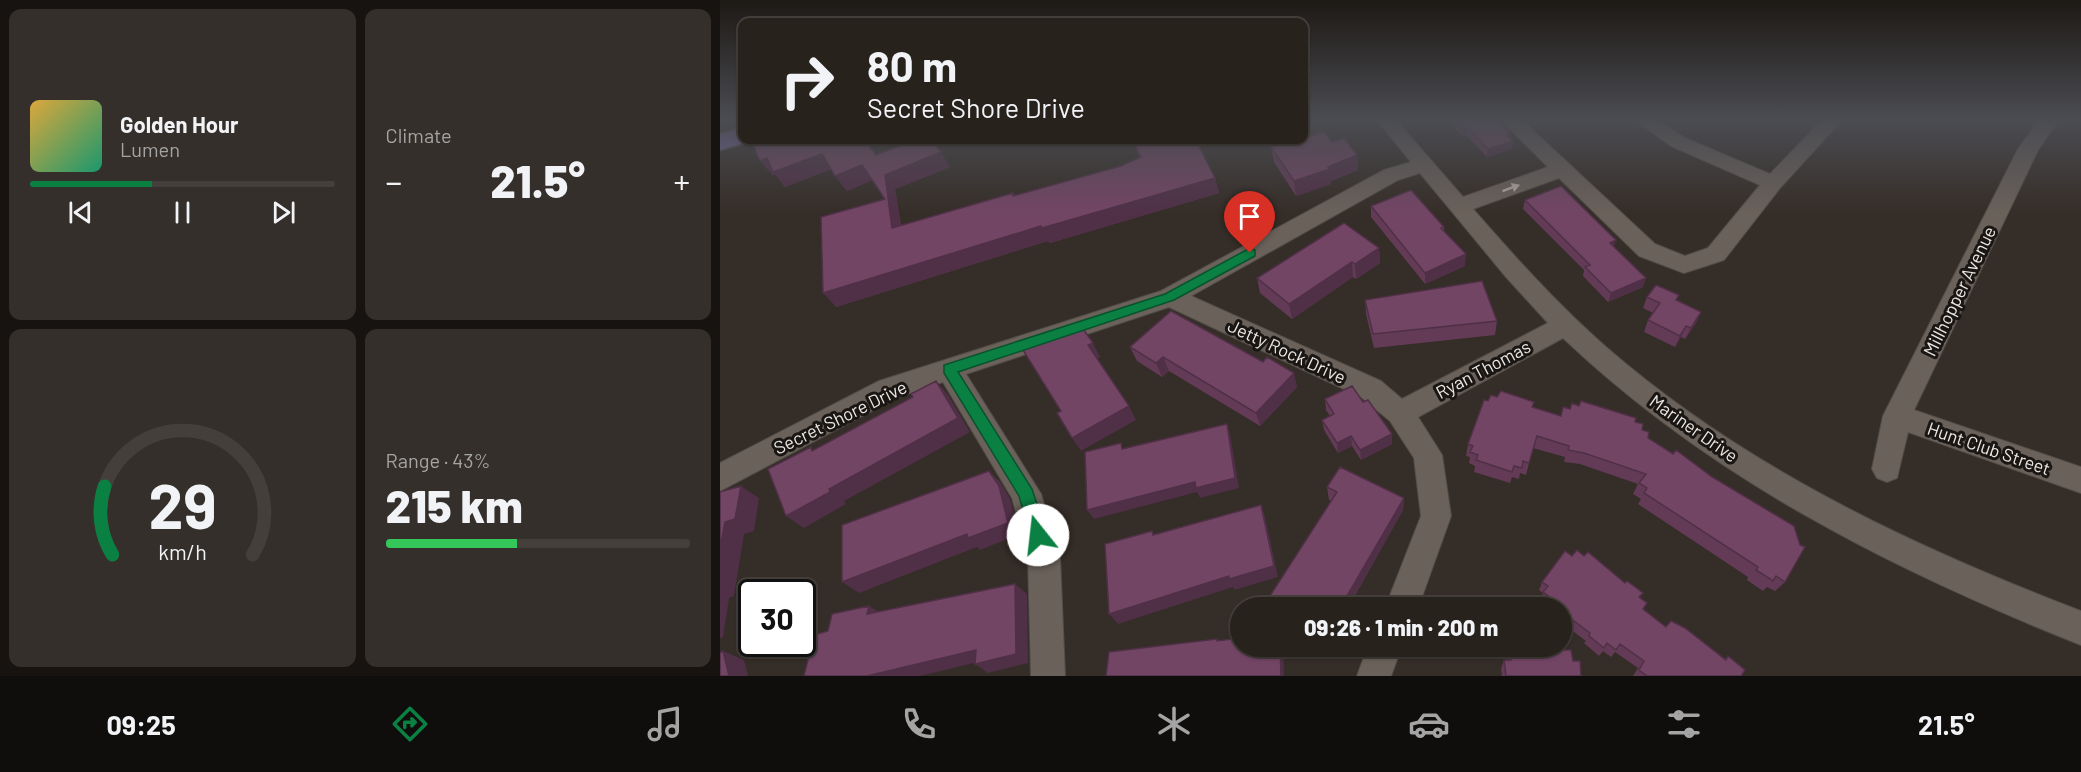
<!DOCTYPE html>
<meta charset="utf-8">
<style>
:root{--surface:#28221d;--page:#342f2a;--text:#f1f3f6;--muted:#a5a4a4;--line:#443f3b;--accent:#0b8043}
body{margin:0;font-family:Barlow,sans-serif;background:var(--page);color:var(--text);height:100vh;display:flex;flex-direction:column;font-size:22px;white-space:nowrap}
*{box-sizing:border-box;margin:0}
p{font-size:20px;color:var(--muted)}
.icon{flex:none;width:33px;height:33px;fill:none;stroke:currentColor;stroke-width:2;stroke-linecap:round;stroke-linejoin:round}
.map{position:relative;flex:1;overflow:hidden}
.sheet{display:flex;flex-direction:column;gap:9px;padding:9px;background:#161310;width:720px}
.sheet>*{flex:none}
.hud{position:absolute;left:18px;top:18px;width:570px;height:126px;border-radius:12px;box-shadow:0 2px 4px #0004,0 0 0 2px var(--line);background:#28221d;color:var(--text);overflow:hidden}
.speed{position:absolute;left:18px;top:579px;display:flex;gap:12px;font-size:30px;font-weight:700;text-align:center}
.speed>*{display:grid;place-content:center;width:78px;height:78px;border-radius:50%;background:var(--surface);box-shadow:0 2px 4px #0004,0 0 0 2px var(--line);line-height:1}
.speed .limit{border:3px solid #111;border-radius:9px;background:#fff;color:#111}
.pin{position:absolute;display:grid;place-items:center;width:51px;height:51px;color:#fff;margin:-62px -26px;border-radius:50% 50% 50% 0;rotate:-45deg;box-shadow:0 0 6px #0007}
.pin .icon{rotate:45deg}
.me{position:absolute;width:66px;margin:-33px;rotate:344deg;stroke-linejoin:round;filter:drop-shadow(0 0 4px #0008)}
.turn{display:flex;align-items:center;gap:21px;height:126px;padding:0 30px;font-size:27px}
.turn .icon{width:78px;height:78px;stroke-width:2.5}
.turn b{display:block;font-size:42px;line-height:51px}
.big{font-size:45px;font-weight:800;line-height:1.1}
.sheet .tile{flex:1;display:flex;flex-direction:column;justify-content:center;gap:9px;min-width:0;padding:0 21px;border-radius:12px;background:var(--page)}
.sheet .dial{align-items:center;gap:0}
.dial svg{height:156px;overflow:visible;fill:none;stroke:var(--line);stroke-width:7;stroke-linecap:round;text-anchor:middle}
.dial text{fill:var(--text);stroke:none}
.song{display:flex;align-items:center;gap:18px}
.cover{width:72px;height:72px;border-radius:9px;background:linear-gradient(135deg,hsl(40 70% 55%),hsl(160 70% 35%))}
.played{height:6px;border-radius:3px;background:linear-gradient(90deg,var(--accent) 40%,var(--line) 40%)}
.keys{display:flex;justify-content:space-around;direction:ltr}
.heat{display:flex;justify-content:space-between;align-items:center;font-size:33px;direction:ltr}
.charge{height:9px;border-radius:4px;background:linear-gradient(90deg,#34c759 43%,var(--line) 0)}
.sheet .tiles{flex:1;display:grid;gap:9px;grid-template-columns:repeat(2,1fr)}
.trip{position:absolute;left:510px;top:597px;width:342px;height:60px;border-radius:30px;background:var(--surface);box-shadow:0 2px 4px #0004,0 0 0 2px var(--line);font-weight:800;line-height:60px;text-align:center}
.tabs{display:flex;height:96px;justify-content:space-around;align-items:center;background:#100e0c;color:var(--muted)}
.tabs .icon{width:42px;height:42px}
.tabs .on{color:var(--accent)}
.tabs b{font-size:27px;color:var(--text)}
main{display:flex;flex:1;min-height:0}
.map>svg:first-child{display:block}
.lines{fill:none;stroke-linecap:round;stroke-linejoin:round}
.minor-casing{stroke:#524c47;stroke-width:2}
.major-casing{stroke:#524c47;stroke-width:3}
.minor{fill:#6a615a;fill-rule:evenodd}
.major{fill:#7869a6;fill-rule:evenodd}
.wall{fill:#633b57}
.shaded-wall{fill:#503047}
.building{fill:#734565;stroke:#503047;stroke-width:1.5}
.oneway{fill:#b2aba5}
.route{fill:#0b8043;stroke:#07532c;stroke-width:1.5}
.labels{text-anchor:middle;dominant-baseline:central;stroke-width:6;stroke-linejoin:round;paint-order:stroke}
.street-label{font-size:18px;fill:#ece7e3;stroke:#191613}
</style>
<main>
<section class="sheet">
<div class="tiles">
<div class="tile">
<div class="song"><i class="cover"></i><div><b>Golden Hour</b><p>Lumen</p></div></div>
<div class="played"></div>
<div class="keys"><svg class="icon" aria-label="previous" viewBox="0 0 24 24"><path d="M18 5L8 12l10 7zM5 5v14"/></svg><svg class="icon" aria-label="pause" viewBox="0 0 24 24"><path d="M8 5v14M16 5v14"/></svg><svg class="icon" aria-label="next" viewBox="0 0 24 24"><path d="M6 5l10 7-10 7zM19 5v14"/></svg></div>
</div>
<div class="tile"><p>Climate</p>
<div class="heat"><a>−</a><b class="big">21.5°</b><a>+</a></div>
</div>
<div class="tile dial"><svg viewBox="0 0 100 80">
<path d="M14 69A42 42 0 1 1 86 69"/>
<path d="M14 69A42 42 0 0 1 10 34" stroke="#0b8043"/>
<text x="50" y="56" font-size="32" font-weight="700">29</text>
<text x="50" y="72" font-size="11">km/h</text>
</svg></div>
<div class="tile"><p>Range · 43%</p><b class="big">215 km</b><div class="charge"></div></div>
</div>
</section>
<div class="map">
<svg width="1361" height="676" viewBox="0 0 1361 676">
<rect width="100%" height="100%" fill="#352d27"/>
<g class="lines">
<g class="minor-casing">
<path id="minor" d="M657,120H676L743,197L828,167L781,120H802L935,244L965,256L988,248L1040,185L951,146L915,120H937L965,138L1050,174L1102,120H1122L1060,188L1004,260L964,273L919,256L839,178L753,209C795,257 838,305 886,347C1024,467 1191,546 1361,611V645C1172,570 992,479 843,338L698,417L722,455L731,516L698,608H665L701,516L694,458L670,421L641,397L449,307L246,374L321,494L340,556L345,676H311L308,556L292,498L223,382L178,397L0,491V463L159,381L441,291L664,170L691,162ZM700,173L786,277L828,323L682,399L661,381L471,296L678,180Z
M1319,120H1339L1318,150L1194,410L1361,467V493L1188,432L1177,478L1167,482L1157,478L1152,469L1163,416L1298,149Z
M648,646H682L671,676H637Z"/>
</g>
<g class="major-casing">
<path id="major" d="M22,128V140H32L31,141L0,150V134Z"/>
</g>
<use href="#minor" class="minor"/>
<use href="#major" class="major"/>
</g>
<path class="wall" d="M726,120H777L793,141L792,149L767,157L746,135L743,136Z
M412,140H476L495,178L499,193L330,243L328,241L116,307L165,199L152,180L127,191L111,169L65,187L55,174L53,175L40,161L156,155L230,167L175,189L181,226L293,193L294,196L401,166L420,158Z
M612,142L637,155L638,170L611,181V184L576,196L554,162L551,147Z
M805,200L894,247L923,287L888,302L863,276L864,270L803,209Z
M651,206L724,227V231L745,266L705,284L651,217Z
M659,248L660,263L636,279L633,277L572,319L540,293L537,278Z
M959,295L957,300L981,312L976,323L965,339L961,337L955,347L924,332L928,320L933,313L923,308L927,297Z
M645,300L777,321L775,335L654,348L646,314Z
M410,347L577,387L540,426L449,371L442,377L417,361Z
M605,399L643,402L672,434V444L641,460L632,446L618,453L604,430L602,420L610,416L606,410Z
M812,407L841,416L843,407L915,422L928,438L1065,582L1055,591L1047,587L1043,591L1027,580L1028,577L918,504L921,499L913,494L918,484L860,464L844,462L845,457L813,448L806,475L800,473L799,479L792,477L790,483L754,472L755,466L749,463L750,457L746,456L748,444Z
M607,487L684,498L683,510L628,608H552L548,599L611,501L609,500Z
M852,556L920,597L923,609L945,627L951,621L1005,659L1008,656L1022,676H913L918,668L895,652L891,657L883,651L879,656L864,643L866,641L842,623V608H826L827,606L820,601L823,593L819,590L822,582Z
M791,650L853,661L861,676H782L781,669L784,660H787Z"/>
<path class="shaded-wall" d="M747,127L746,135L743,136V128Z
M793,141L792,149L767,157L768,149Z
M221,152L230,167L175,189L183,243L172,228L165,175Z
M102,154L112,169L65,187L55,174L53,175L40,161L47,158Z
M637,155L638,170L611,181V184L576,196L574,181Z
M142,165L153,180L127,191L115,176Z
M495,178L499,193L330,243L328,241L116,307L103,293L321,226Z
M896,240L893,249L890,243Z
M659,248L660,263L636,279L635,264Z
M746,254L745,266L705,284V273Z
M632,262L633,277L572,319L569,304Z
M926,278L923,287L888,302L891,293Z
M981,312L976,323L965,339L971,328Z
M966,326L961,337L955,347L960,336Z
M373,343L380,357L376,360L368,345Z
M443,357L449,371L442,377L436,363Z
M574,373L577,387L540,426L536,413Z
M216,381L228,395L250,432L124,501L126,504L84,528L66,516L109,489Z
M409,406L416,420L361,451L352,438Z
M507,424L510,434L519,488L480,498L477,492L374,519L367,510Z
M672,434V444L641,460L640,450Z
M631,436L632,446L618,453L617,443Z
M269,471L281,483L290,499L300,534L260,550L257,547L139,593L122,582Z
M21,486L39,498L34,531L24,534L14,596L9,598L3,637L0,638V548L5,522Z
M684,498L683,510L628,608H620Z
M541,505L545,517L558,577L514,590L513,587L398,624L389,614Z
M295,584L307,594L308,663L268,673L255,664Z
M149,606L165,616L147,614Z
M560,646H563L564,676H561Z
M256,650L270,659L200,676H147Z
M3,651L24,660L28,676H9Z"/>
<path class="building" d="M735,120H777L790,133L786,134L793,141L768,149L747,127L743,128Z
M604,131L612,142L624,138L637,155L608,167L610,169L574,181L551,147L577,140H584V138Z
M31,140H145L156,155L194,140H212L221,152L165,175L172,228L293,193V196L401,166L421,157L413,140H476L495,178L322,228L321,226L103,293L101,217L165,199L142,165L115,176L102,154L53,172L47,158L40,161Z
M841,186L896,240L890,243L926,278L891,293L865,267L870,265L805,200Z
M691,190L724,227L721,228L746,254L705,273L651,206Z
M624,223L659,248L635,264L632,262L569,304L537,278Z
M762,281L777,321L653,334L645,300Z
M936,285L959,295L956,300L981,312L971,328L966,326L960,336L928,320L940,303L927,297Z
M451,311L543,362L547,357L574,373L536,413L443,357L436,363L410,347Z
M358,322L373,343L368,345L409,406L352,438L337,413L341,411L303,350Z
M216,381L238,418L109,489L110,492L66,516L48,469L91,447L92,451L193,397L191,394Z
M632,386L643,402L648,400L672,434L640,450L631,436L617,443L602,420L614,414L605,399Z
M781,391L814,402L812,407L841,416L843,407L850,409L852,403L859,406L861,401L916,418L915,422L923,424L922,430L929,432L928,438L953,454L956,450L992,477L1074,526L1080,545L1085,547L1065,582L1056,576L1053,581L1036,570L1038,567L924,493L927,488L919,483L926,474L864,453L848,450L849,446L817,436L809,463L803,461L802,468L794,466L792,472L756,460L758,455L750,452L753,446L748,444L764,400L768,401L771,395L777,397Z
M507,424L515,478L476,488L475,482L367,510L365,452L401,443L402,449Z
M620,467L684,498L620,608H564L548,599L617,492L607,487Z
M269,471L279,486L288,523L248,538L247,534L122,582V525Z
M21,486L15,519L5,522L0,548V492Z
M541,505L554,566L509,579V576L389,614L385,544L432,531L433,535Z
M857,550L864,556L868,552L905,583L907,581L923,593L919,597L927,603L923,609L946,627L951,621L965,628L1006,660L1008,656L1025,670L1021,676H1022H927L919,670L924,661L900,644L896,650L887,643L884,648L869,636L870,633L842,612V608H835L828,602L831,598L823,592L828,586L822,582L845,551L852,556Z
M295,584L296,654L255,664L256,650L147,676H84L94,635L108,631L112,614L149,606L147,614Z
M520,638V646H560L561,676H386L389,652L497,639V641Z
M791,650H851L853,661H860L861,676H786L784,660H791Z
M3,651L9,676H0V653Z"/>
<defs><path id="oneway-solid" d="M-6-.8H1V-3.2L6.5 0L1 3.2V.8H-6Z" transform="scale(1.5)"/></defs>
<use class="oneway" href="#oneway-solid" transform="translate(791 188) rotate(-20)"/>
<linearGradient id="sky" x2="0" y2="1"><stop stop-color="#1d1915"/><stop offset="0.56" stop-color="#4b4c52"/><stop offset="1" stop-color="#4b4c52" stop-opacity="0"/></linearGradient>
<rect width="1361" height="214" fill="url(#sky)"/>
<path class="route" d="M530,248L535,250V256L454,300L238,372L312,489L327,535L324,541L318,543L312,541L299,496L224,373V365L445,294Z"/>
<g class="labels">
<g class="street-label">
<text transform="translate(1239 291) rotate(-64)">Millhopper Avenue</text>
<text transform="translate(567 351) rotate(25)">Jetty Rock Drive</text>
<text transform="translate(763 369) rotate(-28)">Ryan Thomas</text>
<text transform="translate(120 417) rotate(-26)">Secret Shore Drive</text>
<text transform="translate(974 428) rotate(35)">Mariner Drive</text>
<text transform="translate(1269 448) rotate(19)">Hunt Club Street</text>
</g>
</g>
</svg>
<div class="speed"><div class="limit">30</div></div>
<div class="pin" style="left:530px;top:253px;background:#d93025"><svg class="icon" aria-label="arrive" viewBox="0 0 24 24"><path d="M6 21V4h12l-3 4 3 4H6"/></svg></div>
<svg class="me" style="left:318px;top:535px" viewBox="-20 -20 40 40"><circle r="19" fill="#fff"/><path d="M0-13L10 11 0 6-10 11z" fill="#0b8043"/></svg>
<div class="trip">09:26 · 1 min · 200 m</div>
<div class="hud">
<div class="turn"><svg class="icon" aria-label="right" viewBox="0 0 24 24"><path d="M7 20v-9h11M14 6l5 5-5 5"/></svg><div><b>80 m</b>Secret Shore Drive</div></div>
</div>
</div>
</main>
<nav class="tabs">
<b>09:25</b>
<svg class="icon on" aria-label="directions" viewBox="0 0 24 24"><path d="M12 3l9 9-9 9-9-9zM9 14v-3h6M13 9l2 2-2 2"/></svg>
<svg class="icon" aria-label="music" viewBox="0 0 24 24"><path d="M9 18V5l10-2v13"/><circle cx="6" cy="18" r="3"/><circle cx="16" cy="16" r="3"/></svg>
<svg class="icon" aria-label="phone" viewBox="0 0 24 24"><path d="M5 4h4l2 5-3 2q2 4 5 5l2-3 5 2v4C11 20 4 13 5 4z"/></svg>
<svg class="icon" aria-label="climate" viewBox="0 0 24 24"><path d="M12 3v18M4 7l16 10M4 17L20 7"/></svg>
<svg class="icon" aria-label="car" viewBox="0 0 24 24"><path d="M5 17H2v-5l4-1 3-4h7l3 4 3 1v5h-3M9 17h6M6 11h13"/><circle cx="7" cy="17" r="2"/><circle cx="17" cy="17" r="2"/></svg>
<svg class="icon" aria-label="filters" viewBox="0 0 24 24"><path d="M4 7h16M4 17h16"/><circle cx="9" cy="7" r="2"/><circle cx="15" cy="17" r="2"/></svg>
<b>21.5°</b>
</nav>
